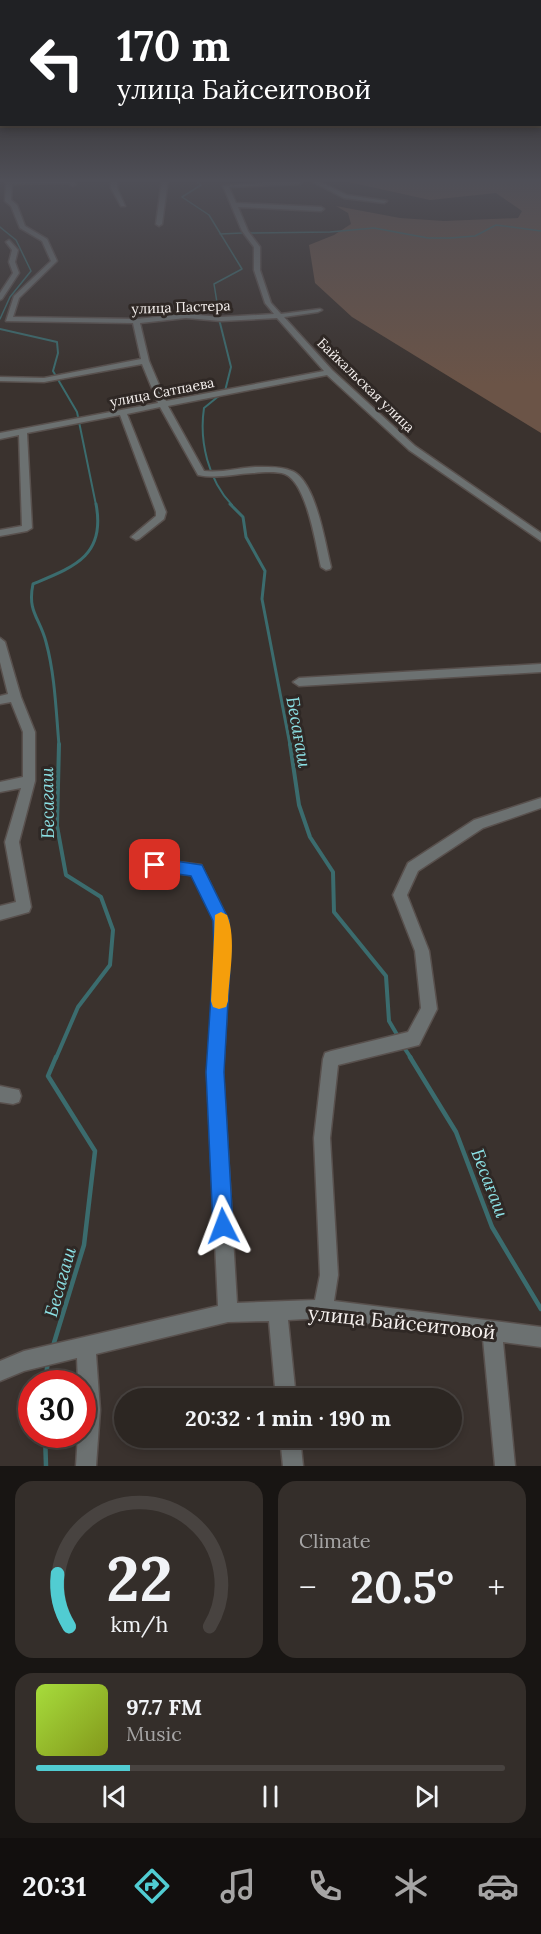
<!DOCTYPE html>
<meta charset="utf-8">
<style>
:root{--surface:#2c2622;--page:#342e2a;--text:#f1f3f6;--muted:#a6a5a5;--line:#484340;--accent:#51ccd2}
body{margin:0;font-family:Lora,serif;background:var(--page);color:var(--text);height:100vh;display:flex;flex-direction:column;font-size:22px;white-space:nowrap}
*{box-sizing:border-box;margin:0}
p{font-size:20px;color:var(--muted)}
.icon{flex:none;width:33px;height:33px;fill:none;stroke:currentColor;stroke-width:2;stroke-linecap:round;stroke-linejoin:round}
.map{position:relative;height:1466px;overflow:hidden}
.details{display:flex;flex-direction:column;gap:15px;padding:15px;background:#181513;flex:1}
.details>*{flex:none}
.guide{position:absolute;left:0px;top:0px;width:542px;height:126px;box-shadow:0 3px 9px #0003,0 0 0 2px var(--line);background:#202124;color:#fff;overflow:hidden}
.speed{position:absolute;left:18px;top:1370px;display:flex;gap:12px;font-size:30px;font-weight:700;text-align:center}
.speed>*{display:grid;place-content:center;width:78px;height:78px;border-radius:50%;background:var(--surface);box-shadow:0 3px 9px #0003,0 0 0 2px var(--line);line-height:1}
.speed .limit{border:9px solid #d22;background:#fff;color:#111}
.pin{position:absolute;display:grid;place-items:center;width:51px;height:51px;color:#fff;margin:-26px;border-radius:12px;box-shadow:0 3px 9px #0006}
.me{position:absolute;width:66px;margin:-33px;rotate:357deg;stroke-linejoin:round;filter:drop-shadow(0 0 4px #0008)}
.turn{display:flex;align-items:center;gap:21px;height:126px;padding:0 18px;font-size:27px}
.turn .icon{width:78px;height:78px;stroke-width:2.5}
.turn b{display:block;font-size:42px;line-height:51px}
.big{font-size:45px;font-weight:700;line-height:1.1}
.details .card{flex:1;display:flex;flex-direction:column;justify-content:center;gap:9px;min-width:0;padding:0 21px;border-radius:18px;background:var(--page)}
.details .dial{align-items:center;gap:0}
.dial svg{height:156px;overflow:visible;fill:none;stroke:var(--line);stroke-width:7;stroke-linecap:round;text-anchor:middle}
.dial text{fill:var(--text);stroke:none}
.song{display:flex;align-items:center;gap:18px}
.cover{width:72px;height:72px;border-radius:9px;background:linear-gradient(135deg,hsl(80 70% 55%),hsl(70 70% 35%))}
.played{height:6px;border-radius:3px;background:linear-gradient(90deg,var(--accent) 20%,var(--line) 20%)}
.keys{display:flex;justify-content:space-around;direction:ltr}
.heat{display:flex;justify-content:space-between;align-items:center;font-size:33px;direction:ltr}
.details .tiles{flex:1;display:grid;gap:15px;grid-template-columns:1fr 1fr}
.card:last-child{grid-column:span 2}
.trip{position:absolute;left:114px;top:1388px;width:348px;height:60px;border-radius:30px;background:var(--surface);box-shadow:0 3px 9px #0003,0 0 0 2px var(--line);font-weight:700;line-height:60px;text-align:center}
.tab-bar{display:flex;height:96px;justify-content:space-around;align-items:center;background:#120f0e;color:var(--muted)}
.tab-bar .icon{width:42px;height:42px}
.tab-bar .current{color:var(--accent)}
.tab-bar b{font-size:27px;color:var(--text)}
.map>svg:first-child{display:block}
.green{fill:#6b5447}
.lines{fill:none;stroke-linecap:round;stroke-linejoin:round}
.stream-far4{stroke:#3b6c6e;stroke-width:1.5}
.stream-far3{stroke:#3b6c6e;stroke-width:2}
.stream-far2{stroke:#3b6c6e;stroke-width:3}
.stream-far1{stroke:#3b6c6e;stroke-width:4}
.stream{stroke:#3b6c6e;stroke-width:4.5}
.minor-casing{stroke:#58504d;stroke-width:3}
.minor{fill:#6c7171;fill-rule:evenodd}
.route{fill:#1a73e8;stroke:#114b97;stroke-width:1.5}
.slow{fill:#f59e0b}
.labels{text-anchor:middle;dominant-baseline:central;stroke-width:6;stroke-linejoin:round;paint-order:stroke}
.far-street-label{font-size:14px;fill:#f5f0ee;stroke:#2f2825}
.water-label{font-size:18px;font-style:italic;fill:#8ce1e5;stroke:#2f2825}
.near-street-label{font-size:20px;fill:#f5f0ee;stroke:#2f2825}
</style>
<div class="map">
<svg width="541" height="1466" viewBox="0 0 541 1466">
<rect width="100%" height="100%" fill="#3a322e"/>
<path class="green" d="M335,179H541V433L352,317L315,283L309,245L334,235L351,224L348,213L336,206L400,218L444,221L518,218L522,211L496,193L430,200Z"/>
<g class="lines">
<path class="stream-far4" d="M194,179L201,185L182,197L209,215L242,269L214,284L220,321
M0,227L16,240L31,271L10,297L0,319
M251,233L330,232L374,228L428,238H450L475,236L496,225L541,231
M220,234L242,233"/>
<path class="stream-far3" d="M219,319L231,367L225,391
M0,329L57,342L58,353L53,371L77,412L96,505
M220,395L204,408C199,441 208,480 232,505"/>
<path class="stream-far2" d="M230,504L243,517L246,537L265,571L262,599L290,745
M59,745C56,711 55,675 46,642C40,618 27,612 33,584C74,567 106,556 96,504"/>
<path class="stream-far1" d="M290,744L299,805L310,837L333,872L334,912L386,976L389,1021L399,1038
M403,1046L411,1058
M56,1058L78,1007L110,965L113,930L101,897L66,875L57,826L59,744"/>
<path class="stream" d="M410,1057L456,1132L492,1227L541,1309
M53,1346L84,1245L95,1151L48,1076L56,1057
M45,1383L48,1361
M45,1434L46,1466"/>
<g class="minor-casing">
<path id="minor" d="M2,179H69L76,184L73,186L68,183L12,184L11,200L17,205L25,226L47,239L57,261L19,298L13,317L136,319L186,314L221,317L274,314L265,303L254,270V247L242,231L223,186L304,179L300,184L229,187L236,203L321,207L324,209L321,211L238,207L248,231L260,247V270L271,303L281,314L320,309L322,310L318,312L284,317L332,370L415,446L541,533V541L409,450L327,375L168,406L204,471C221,473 238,468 255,467C266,467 281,466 292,471C316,481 325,543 331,567L330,569L326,570L321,567C316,546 307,483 285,474C276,471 263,472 253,473C234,474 217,479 198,475L160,407L127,414L166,512L164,519L139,539L136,540L131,537L156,516V512L120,415L27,433L32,528L27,531L0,536V530L22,526L19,435L0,439V433L158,403L142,364L44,382L0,381V377L44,378L141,359L133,323L6,321L14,296L51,261L42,241L20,228L11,206L5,201L6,183ZM186,318L221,321L277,318L324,371L166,401L149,361L140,323Z
M111,179H117V188L125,206H121L111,188Z
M162,179H168L162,224L159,226L156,224Z
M307,179H314L347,195L387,201L384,203L344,198Z
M9,240L18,250L15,262L19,273L2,299L0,300V293L13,273L9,262L12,250L6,242Z
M0,638L5,642L21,697L35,732V781L19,842L31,907L29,912L0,920V906L16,902L5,842L21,788L0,792V782L23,777V732L11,702L0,704V696L8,694L0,662Z
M541,664V672L299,686L293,682L299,678Z
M541,798V808L483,828L418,871L407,895L429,951L437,1009L419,1045L338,1065L330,1138L338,1275L334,1301L541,1327V1347L503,1342L515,1466H495L483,1339L323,1318L288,1320L296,1398H276L269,1321L228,1322L96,1354L100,1410L96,1466H76L78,1434H82V1383H78L77,1358L24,1371L0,1381V1361L24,1351L218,1306L207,1073L216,950L214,920L192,875L155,871L150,869L148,865L150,861L155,859L201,865L228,920L230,950L223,1073L237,1303L315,1300L320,1275L314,1138L323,1059L325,1053L331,1051L408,1032L421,1008L415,951L393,895L408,863L474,820Z
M0,1086L19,1090L21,1096L19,1102L13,1104L0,1102Z
M280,1437H300L303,1466H283Z"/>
</g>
<use href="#minor" class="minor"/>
</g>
<linearGradient id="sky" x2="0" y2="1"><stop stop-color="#201c19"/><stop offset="0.47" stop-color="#4f4f57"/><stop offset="1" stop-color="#4f4f57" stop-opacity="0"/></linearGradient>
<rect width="541" height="384" fill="url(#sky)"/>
<path class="route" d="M155,858L202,865L229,920L231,950L224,1072L233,1226L230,1233L223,1236L216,1233L213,1226L206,1072L214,950L213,921L191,876L150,870L148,865L150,860Z"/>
<path class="slow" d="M221,912L227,915C237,939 229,975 228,1001L226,1007L219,1009L213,1007L211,1001L215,915Z"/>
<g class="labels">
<g class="far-street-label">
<text transform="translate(181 307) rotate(-2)">улица Пастера</text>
<text transform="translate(366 385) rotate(44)">Байкальская улица</text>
<text transform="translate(162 392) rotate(-11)">улица Сатпаева</text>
</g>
<g class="water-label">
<text transform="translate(299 732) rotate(80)">Бесағаш</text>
<text transform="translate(47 803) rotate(-91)">Бесагаш</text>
<text transform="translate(490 1183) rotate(69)">Бесағаш</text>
<text transform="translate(60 1282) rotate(-74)">Бесагаш</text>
</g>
<g class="near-street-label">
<text transform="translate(402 1322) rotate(6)">улица Байсеитовой</text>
</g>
</g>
</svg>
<div class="speed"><div class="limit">30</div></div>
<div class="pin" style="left:155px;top:865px;background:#d93025"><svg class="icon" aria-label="arrive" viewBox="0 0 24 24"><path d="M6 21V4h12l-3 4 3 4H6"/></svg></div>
<svg class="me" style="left:223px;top:1226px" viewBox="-20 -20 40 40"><path d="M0-17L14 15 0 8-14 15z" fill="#1a73e8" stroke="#fff" stroke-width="4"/></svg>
<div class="trip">20:32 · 1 min · 190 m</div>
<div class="guide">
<div class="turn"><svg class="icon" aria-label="left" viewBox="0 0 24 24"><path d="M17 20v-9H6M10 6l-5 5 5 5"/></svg><div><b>170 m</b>улица Байсеитовой</div></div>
</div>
</div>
<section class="details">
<div class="tiles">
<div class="card dial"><svg viewBox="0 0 100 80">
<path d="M14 69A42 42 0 1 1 86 69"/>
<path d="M14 69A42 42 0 0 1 8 42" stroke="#51ccd2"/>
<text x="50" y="56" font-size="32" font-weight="700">22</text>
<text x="50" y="72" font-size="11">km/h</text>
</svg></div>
<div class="card"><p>Climate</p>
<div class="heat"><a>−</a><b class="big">20.5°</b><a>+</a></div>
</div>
<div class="card">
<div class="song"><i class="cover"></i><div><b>97.7 FM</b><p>Music</p></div></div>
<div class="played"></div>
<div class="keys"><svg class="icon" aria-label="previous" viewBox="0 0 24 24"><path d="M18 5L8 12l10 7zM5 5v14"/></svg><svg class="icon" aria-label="pause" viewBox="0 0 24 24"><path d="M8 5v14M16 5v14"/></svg><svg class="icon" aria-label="next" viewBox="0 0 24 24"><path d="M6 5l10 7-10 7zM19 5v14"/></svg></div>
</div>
</div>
</section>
<nav class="tab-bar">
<b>20:31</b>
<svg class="icon current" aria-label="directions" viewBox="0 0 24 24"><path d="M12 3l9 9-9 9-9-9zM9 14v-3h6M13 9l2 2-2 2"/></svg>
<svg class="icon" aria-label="music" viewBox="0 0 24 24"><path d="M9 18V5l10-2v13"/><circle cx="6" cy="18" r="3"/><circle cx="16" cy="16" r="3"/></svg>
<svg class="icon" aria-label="phone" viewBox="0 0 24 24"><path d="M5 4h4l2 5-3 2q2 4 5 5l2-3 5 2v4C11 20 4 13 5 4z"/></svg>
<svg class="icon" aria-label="climate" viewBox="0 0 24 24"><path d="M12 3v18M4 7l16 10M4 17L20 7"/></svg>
<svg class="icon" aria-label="car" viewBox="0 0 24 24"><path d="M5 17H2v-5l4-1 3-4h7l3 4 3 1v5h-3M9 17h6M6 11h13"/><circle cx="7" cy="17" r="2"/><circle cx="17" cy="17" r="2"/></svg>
</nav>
